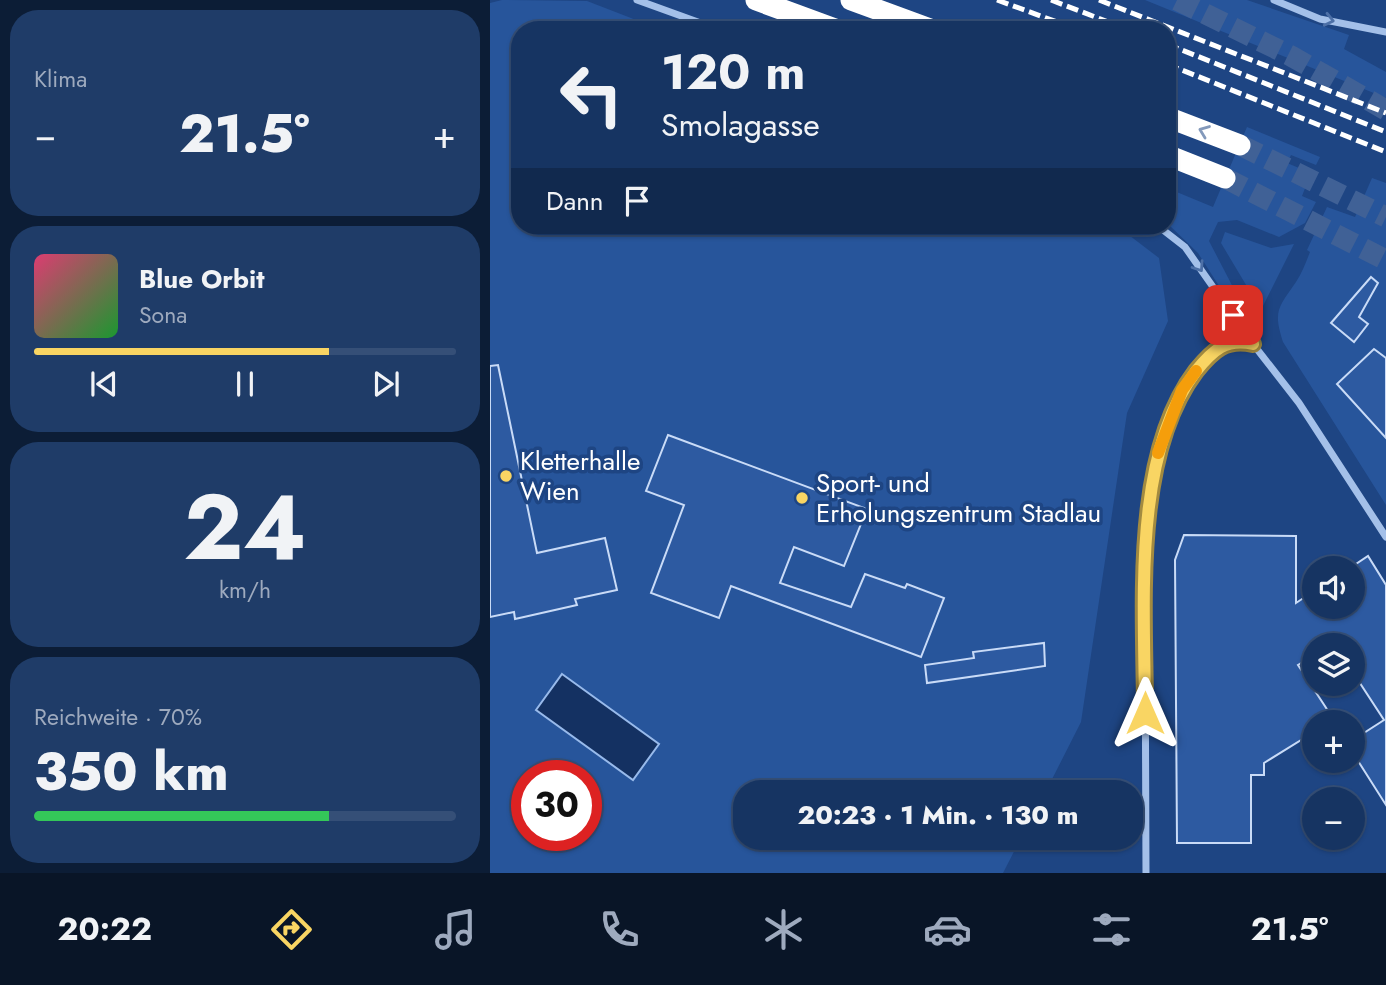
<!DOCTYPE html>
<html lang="de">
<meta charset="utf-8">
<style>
:root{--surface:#163462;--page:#1f3c68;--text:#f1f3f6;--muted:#9eaabe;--line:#354f77;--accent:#f9d563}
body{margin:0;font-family:Jost,sans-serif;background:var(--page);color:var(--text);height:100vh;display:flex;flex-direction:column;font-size:26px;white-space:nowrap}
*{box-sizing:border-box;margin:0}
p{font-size:23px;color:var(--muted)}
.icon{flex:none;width:38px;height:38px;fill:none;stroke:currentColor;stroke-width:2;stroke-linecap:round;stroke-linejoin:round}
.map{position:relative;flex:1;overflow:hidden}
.panel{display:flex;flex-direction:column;gap:10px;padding:10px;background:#0c1d36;width:490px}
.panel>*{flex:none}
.banner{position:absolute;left:21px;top:21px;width:665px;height:214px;border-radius:28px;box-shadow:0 2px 5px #0004,0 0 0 2px var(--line);background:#163462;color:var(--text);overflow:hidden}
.controls{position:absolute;left:812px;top:556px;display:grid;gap:14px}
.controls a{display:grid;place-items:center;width:63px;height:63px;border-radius:50%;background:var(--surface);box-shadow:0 2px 5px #0004,0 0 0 2px var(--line);font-size:35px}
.speed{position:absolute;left:21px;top:760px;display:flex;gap:14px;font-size:35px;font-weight:700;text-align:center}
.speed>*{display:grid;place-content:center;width:91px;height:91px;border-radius:50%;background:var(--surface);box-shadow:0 2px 5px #0004,0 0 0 2px var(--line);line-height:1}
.speed .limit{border:10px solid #d22;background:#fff;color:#111}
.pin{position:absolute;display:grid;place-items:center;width:60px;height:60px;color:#fff;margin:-30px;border-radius:14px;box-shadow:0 4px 10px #0006}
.me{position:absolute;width:77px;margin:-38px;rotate:0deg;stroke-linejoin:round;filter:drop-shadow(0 0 5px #0008)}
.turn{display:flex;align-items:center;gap:24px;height:147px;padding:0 35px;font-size:32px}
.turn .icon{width:91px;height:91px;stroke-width:2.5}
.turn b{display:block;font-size:49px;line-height:60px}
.then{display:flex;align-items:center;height:66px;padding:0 35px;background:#0003;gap:14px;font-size:26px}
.big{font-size:52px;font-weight:800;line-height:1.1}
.panel .tile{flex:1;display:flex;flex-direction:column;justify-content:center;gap:10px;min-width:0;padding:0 24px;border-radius:28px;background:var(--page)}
.panel .dial{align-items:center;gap:0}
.dial b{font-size:91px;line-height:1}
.song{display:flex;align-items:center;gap:21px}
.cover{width:84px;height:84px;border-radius:10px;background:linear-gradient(135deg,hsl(340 70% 55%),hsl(130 70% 35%))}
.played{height:7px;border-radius:4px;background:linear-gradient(90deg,var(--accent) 70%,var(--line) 70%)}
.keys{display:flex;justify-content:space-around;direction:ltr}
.heat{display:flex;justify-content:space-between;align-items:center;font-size:38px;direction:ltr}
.charge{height:10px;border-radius:5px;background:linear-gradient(90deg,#34c759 70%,var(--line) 0)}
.trip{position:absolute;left:243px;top:780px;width:410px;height:70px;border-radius:28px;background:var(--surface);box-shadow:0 2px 5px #0004,0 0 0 2px var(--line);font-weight:800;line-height:70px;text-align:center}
.tab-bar{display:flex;height:112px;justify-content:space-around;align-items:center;background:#091527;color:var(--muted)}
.tab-bar .icon{width:49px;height:49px}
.tab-bar .selected{color:var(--accent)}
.tab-bar b{font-size:32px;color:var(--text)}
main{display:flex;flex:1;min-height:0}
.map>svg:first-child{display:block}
.green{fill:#27559b;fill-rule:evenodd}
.water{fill:#143162;stroke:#98baeb;stroke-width:2}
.building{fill:#2d5aa1;stroke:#c9dbf7;stroke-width:2}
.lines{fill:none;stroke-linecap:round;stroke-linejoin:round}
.motorway-tunnel{stroke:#406196;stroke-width:21;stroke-dasharray:21 10;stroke-linecap:butt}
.minor{stroke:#a4c0e9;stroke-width:7}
.motorway{stroke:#fff;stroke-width:21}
.rail{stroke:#fff;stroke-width:5;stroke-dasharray:12 5;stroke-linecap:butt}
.oneway{stroke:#4d70a7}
.oneway2{stroke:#8399bb}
.route-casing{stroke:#a28a40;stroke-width:18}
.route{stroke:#f9d563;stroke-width:12}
.slow{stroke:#f59e0b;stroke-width:12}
.poi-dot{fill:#f9d563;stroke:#1e4583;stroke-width:2.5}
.labels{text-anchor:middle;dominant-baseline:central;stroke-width:7;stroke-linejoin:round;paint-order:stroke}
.poi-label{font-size:26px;fill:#fff;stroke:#1e4583;text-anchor:start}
</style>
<main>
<section class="panel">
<div class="tile"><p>Klima</p>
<div class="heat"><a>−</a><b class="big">21.5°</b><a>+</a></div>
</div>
<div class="tile">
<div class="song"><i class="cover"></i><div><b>Blue Orbit</b><p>Sona</p></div></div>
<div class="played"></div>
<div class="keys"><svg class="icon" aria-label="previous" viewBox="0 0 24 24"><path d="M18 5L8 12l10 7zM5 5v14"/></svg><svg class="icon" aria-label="pause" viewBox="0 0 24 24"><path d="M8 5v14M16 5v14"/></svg><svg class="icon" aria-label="next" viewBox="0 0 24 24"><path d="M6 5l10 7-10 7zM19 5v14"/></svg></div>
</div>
<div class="tile dial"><b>24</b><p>km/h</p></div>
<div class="tile"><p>Reichweite · 70%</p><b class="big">350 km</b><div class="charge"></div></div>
</section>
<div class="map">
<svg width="896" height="873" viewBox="0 0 896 873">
<rect width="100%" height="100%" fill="#1e4583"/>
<path class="green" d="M12,0L97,1L172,30H30V226H627L669,258L678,321L637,413L591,722L555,793H256V838H531L513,873H0V3ZM37,775H96V835H37Z
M655,0H757L859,35L854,49L896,72V98Z
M757,127L830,157L826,165L801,155L797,163L821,173L812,196L826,202L815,223L789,237L747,220L728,222L719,241L745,291L743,298L738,300L708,253L677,223V188L723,207Z
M882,178L896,183V505L793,342C783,311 788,308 806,282C812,273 816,262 820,252L817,250L837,207L865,217Z
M735,232L781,248L804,244L771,310L731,243Z"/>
<path class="water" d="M72,674L169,744L143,780L46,710Z"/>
<path class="building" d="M881,277L888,283L869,317L878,324L864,342L841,323Z
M884,349L896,358V438L847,384Z
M8,365L47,553L115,538L127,590L85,599L87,605L25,619L24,612L0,617V366Z
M178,435L377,509L354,566L304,547L290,583L361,607L375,574L415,588L417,584L454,598L431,657L241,586L229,618L161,593L194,505L156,491Z
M694,535L806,536V603L824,591V607H863V566L878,556L896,585V805L863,753V740L894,720L866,677L874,672L863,655V646H857L851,637L838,646H824V655L808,665L846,723H824V732L774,763V775H761V843H687L685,560Z
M554,643L555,666L437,683L435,665L484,658L483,652Z"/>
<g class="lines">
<path class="motorway-tunnel" d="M687,0L801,56L896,110
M750,145L896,217
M735,178L896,260"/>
<path class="minor" d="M147,0L230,30
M784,0L830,19L896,32
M668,226L695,247L763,344L809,403L896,537
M656,873L655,607L659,502L668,450L692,389L714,362L733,343L747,341L763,344"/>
<path class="motorway" d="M266,0L348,30
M361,0L443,30
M677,117L750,145
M677,155L735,178"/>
<path class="rail" d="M507,0L589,30
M561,0L639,30
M609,0L896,113
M677,44L896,132
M677,64L896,152"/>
</g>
<defs><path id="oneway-chevron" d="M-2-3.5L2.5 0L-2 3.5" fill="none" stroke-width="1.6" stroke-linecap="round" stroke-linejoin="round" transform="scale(1.75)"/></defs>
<g class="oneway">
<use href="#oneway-chevron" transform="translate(839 20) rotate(13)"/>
<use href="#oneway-chevron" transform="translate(709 267) rotate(56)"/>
</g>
<use class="oneway2" href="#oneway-chevron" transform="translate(714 131) rotate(-159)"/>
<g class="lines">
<g class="route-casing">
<path id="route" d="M655,713C655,610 641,457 706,371C723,350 736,338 763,344L743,315"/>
</g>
<use href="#route" class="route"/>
<path class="slow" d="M668,453L692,390L706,371"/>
</g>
<g class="poi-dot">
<circle cx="16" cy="476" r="7"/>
<circle cx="312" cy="498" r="7"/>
</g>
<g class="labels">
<g class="poi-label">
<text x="30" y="461">Kletterhalle<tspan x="30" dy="30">Wien</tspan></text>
<text x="326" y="483">Sport- und<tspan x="326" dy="30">Erholungszentrum Stadlau</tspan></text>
</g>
</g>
</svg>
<div class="controls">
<a><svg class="icon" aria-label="sound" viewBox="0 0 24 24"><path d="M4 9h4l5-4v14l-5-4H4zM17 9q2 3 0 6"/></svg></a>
<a><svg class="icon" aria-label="layers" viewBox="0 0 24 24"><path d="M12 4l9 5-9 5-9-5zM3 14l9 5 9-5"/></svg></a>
<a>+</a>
<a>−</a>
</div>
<div class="speed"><div class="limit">30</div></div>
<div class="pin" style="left:743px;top:315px;background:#d93025"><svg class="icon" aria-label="arrive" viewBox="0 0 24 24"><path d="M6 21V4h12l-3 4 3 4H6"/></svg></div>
<svg class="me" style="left:655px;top:713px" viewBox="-20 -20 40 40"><path d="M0-17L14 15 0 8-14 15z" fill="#f9d563" stroke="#fff" stroke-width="4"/></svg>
<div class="trip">20:23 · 1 Min. · 130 m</div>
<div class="banner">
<div class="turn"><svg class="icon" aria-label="left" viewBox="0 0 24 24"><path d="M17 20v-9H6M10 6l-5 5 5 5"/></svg><div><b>120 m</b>Smolagasse</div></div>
<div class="then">Dann<svg class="icon" aria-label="arrive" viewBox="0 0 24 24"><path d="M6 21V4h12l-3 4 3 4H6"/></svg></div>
</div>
</div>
</main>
<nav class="tab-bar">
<b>20:22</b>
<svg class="icon selected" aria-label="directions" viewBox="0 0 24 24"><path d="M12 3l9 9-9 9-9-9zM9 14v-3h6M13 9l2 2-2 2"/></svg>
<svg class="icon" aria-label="music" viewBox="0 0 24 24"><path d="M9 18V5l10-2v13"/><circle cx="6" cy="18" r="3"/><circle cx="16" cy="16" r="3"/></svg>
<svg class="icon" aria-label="phone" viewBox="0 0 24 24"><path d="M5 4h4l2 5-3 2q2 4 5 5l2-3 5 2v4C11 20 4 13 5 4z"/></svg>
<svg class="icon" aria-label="climate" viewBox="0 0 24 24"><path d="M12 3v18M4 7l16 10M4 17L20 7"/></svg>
<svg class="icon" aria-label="car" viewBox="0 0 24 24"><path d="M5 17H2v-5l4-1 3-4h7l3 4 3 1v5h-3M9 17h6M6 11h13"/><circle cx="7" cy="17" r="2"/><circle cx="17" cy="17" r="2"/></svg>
<svg class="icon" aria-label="filters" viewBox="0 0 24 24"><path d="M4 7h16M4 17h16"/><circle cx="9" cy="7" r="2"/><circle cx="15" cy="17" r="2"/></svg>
<b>21.5°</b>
</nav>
